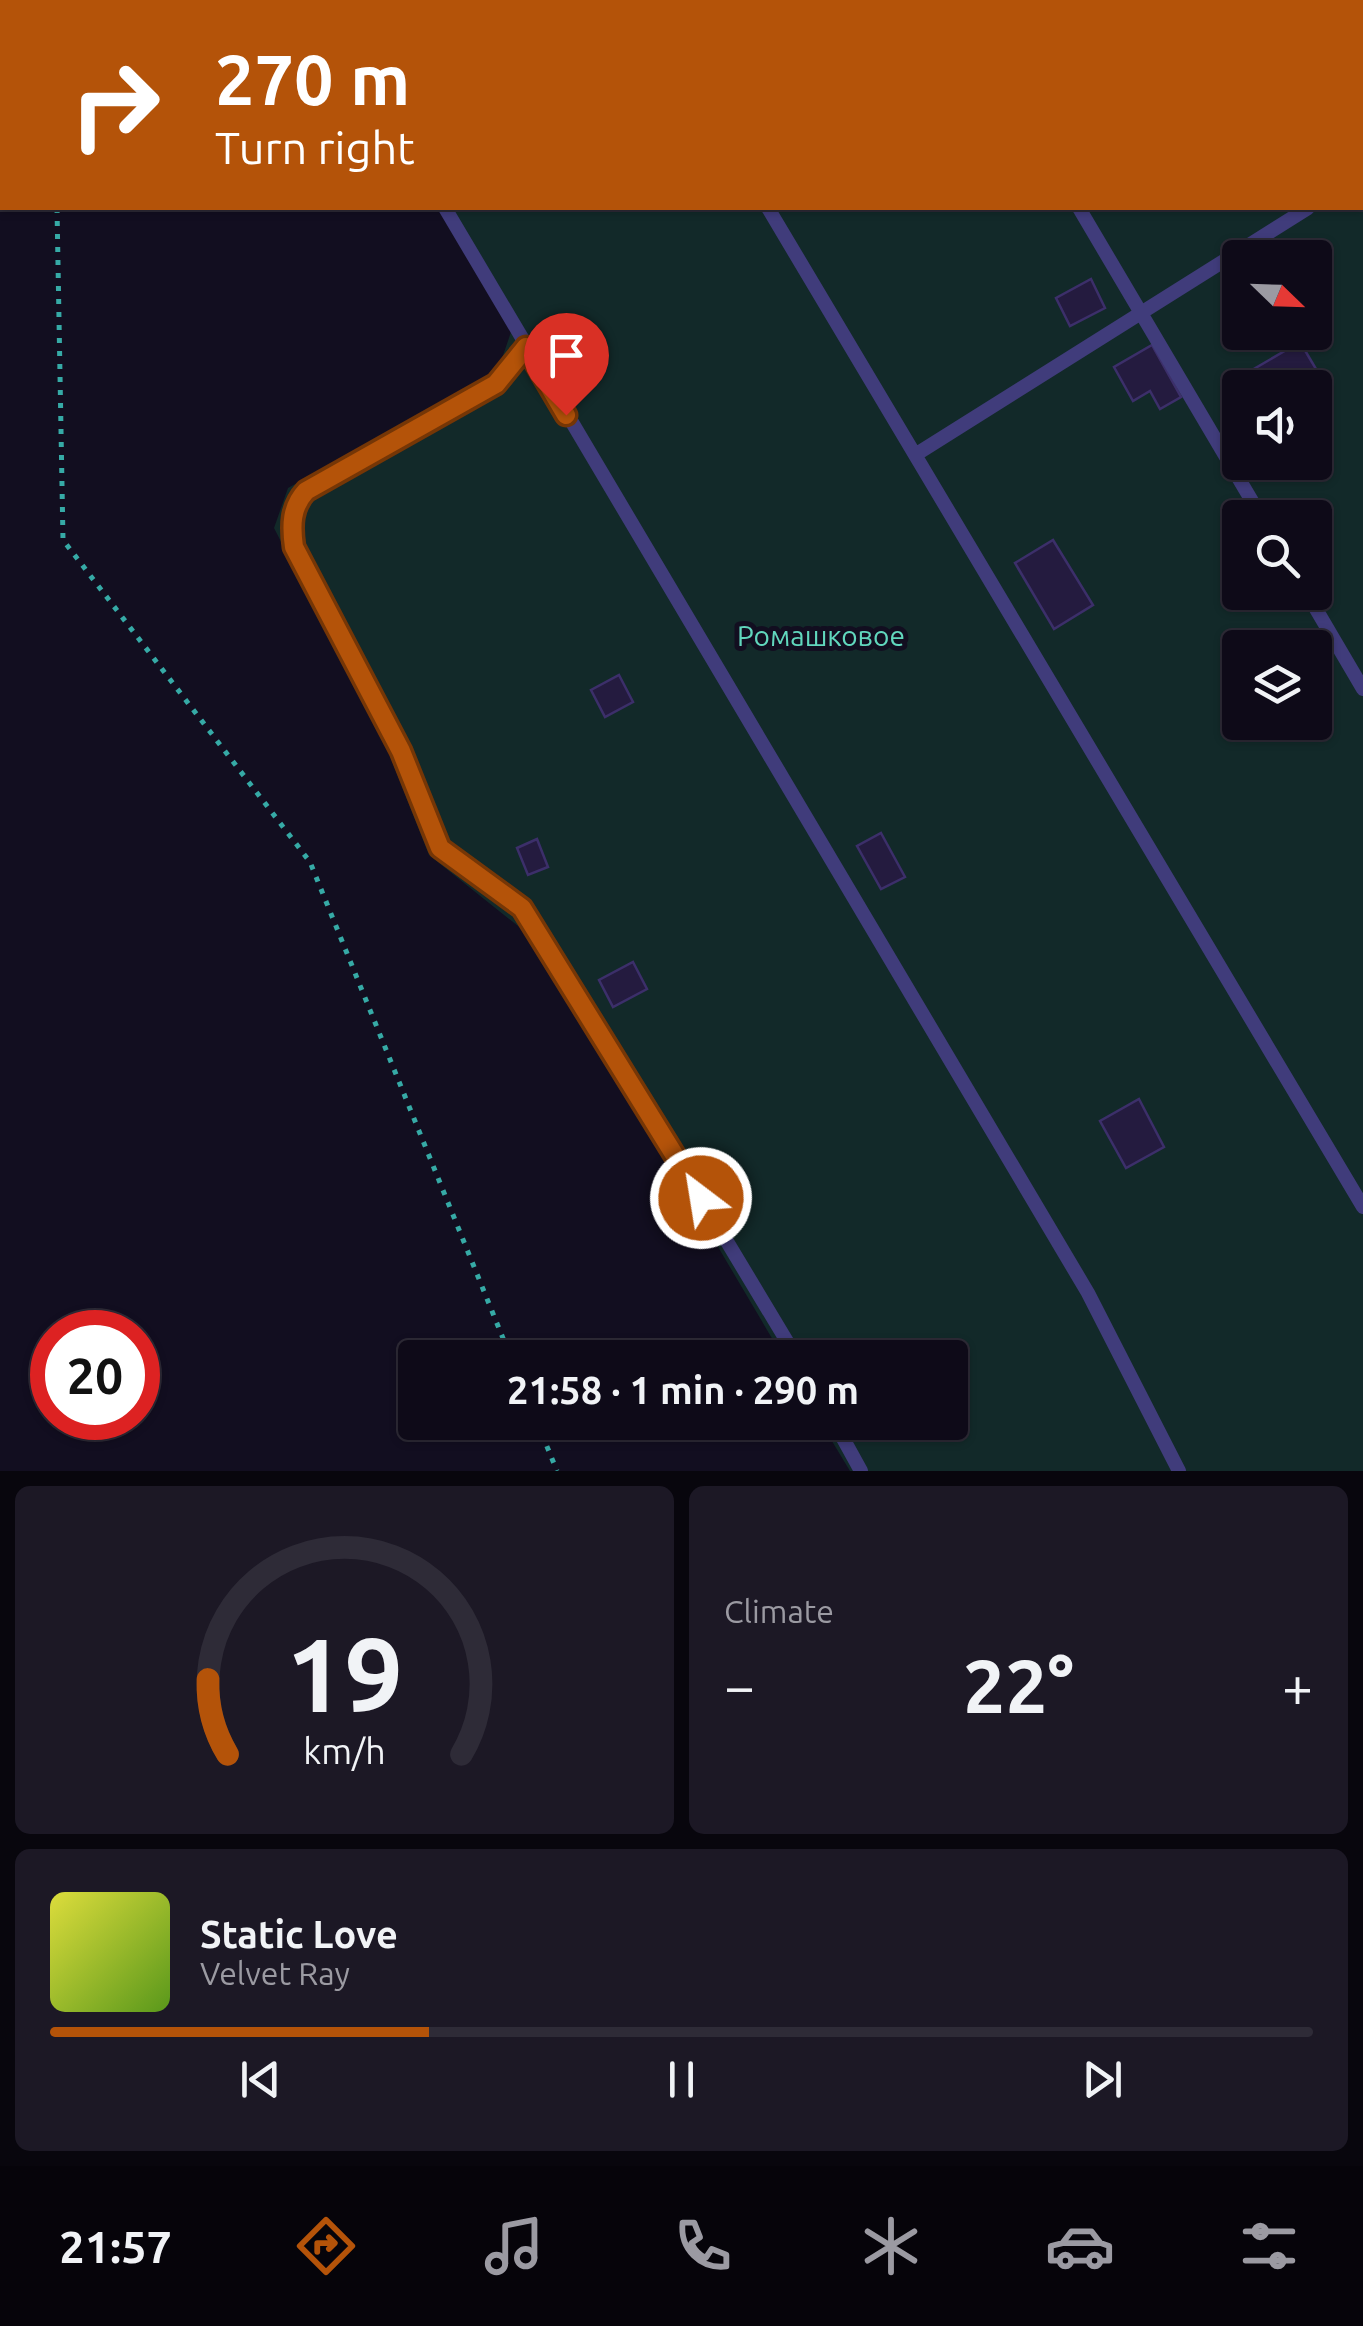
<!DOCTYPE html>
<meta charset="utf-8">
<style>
:root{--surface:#0e0a18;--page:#1c1825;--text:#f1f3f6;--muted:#9b9aa2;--line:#2e2b37;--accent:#b45309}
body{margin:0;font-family:Ubuntu,sans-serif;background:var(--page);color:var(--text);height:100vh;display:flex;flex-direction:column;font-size:38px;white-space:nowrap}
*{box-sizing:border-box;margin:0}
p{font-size:32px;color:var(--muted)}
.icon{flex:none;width:55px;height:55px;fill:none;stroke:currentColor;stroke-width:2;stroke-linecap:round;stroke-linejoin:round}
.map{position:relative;height:1471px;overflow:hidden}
.sheet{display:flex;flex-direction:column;gap:15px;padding:15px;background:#08060d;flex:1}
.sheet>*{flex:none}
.top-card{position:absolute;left:0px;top:0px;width:1365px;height:210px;box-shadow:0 2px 8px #0004,0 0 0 2px var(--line);background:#b45309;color:#fff;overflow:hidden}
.needle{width:65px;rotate:113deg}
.tools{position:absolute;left:1222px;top:240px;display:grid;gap:20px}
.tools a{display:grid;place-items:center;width:110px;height:110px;border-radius:10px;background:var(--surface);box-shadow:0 2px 8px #0004,0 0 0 2px var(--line);font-size:50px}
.speed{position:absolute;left:30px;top:1310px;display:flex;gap:20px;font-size:50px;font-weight:700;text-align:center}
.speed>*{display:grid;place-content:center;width:130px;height:130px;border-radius:50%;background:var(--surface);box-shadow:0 2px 8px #0004,0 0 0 2px var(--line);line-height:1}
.speed .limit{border:15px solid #d22;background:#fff;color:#111}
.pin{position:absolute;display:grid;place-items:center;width:85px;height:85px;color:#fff;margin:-102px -42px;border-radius:50% 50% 50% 0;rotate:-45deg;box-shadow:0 0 10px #0007}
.pin .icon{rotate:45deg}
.me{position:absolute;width:110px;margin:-55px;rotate:329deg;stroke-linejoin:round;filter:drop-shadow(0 0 8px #0008)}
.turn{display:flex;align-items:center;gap:35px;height:210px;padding:0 50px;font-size:45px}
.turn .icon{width:130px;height:130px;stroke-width:2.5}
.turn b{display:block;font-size:70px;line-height:85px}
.big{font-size:75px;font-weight:700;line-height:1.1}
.sheet .card{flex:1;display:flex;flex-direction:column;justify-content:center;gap:15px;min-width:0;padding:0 35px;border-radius:15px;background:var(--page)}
.sheet .dial{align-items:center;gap:0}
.dial svg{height:260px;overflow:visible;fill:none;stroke:var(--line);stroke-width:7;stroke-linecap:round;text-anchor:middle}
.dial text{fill:var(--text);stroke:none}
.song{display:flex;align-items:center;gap:30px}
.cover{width:120px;height:120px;border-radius:15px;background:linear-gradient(135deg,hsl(60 70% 55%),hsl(90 70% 35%))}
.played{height:10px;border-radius:5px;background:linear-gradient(90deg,var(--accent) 30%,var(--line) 30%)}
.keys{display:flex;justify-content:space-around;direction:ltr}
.heat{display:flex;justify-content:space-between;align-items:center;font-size:55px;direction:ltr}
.sheet .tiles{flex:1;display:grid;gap:15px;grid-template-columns:1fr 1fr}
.card:last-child{grid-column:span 2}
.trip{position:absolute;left:398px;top:1340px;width:570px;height:100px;border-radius:10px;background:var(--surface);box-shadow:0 2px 8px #0004,0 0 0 2px var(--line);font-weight:700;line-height:100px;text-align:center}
.menu{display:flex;height:160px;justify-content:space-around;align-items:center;background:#06040a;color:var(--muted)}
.menu .icon{width:70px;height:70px}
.menu .on{color:var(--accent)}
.menu b{font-size:45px;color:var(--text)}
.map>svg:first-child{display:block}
.green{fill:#122929;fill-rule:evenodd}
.building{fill:#241b3f;stroke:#3c2f6a;stroke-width:2.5}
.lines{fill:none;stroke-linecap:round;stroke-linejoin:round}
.path{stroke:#36aaa6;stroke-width:5;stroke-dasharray:5 8;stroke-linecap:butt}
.service{stroke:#403c7b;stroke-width:14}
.route-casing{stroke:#753606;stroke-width:25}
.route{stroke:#b45309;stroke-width:18}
.labels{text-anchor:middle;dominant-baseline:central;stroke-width:10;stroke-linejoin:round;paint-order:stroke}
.park-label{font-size:28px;fill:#61d7bd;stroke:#120e20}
</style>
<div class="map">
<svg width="1363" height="1471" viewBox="0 0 1363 1471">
<rect width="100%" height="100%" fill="#120e20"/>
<path class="green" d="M316,0H1363V1471H850L821,1423L950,1422V1358L783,1357L538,942L429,855L388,751L274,528L288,488L498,370L511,332L438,208H1362V2ZM1240,258H1315V332H1240ZM1240,388H1315V462H1240ZM1240,518H1315V592H1240ZM1240,648H1315V722H1240Z"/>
<path class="building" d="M1091,279L1105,308L1070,326L1056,298Z
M1300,342L1322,379L1308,388H1256L1247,373Z
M1152,345L1181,397L1160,409L1150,391L1133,401L1114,367Z
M1053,540L1093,605L1054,629L1015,563Z
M619,675L633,702L605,717L591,690Z
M881,833L905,877L881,889L857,846Z
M537,839L548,867L528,875L517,848Z
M633,962L647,989L613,1007L599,980Z
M1139,1099L1164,1147L1126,1168L1100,1121Z"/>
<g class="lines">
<path class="path" d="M48,0V2
M0,121L2,117
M57,208L63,540L310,862L511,1358
M537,1422L557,1471"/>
<path class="service" d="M326,0L327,2
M645,0L646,2
M955,0L957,2
M1262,0L1263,2
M1362,173L1363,174
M445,208L1088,1293L1179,1471
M768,208L1363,1207
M1079,208L1262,518
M526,347L496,384L306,491C291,507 291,526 294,547L401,751L440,848L522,908L547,942L797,1358
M915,455L1308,208
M1306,592L1363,689
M834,1422L861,1471"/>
</g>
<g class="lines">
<g class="route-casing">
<path id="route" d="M566,415L526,347L496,384L306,491C291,507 291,526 294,547L401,751L440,848L522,908L701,1198"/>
</g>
<use href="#route" class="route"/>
</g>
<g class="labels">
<g class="park-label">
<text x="821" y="635">Ромашковое</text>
</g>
</g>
</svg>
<div class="tools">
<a><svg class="needle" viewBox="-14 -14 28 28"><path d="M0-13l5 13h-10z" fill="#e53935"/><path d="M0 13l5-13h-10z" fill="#9b9aa2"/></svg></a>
<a><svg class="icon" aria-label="sound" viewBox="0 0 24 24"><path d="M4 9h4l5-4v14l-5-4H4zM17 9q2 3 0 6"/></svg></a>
<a><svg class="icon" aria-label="search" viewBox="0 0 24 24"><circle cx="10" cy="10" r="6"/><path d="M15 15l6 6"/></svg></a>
<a><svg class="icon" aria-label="layers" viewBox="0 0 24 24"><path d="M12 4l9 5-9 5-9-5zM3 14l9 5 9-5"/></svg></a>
</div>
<div class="speed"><div class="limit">20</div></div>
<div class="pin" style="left:566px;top:415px;background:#d93025"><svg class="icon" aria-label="arrive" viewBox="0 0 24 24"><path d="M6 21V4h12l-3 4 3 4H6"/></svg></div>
<svg class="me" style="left:701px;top:1198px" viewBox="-20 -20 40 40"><circle r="17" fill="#b45309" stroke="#fff" stroke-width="3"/><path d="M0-11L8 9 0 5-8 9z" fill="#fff"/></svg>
<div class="trip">21:58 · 1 min · 290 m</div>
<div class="top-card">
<div class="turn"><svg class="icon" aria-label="right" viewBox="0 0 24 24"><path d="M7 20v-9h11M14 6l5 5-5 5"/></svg><div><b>270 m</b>Turn right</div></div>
</div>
</div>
<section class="sheet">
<div class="tiles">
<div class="card dial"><svg viewBox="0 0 100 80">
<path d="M14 69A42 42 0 1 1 86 69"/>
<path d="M14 69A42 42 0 0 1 8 46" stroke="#b45309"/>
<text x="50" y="56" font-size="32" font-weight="700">19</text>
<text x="50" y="72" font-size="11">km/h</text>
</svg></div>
<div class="card"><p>Climate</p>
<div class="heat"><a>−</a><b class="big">22°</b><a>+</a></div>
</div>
<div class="card">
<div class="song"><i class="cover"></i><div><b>Static Love</b><p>Velvet Ray</p></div></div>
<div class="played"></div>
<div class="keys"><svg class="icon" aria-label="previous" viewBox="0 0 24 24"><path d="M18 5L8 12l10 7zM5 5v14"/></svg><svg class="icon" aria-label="pause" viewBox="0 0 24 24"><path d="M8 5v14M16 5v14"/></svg><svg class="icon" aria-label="next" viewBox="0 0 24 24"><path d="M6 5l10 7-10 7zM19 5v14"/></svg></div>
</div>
</div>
</section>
<nav class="menu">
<b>21:57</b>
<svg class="icon on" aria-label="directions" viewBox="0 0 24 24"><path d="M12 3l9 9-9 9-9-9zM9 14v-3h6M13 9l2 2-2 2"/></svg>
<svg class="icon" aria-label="music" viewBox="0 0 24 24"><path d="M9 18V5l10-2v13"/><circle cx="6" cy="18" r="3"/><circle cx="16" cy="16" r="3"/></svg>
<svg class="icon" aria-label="phone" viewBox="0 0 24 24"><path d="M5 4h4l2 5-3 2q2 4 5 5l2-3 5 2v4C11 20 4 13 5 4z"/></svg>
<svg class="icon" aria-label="climate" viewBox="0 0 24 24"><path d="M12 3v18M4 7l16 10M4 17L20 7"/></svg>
<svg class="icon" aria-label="car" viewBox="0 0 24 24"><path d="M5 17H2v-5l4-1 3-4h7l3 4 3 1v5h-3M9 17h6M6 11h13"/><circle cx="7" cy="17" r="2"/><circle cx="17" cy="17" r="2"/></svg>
<svg class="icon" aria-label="filters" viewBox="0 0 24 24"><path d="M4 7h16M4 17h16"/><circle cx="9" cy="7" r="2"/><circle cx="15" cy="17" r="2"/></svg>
</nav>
